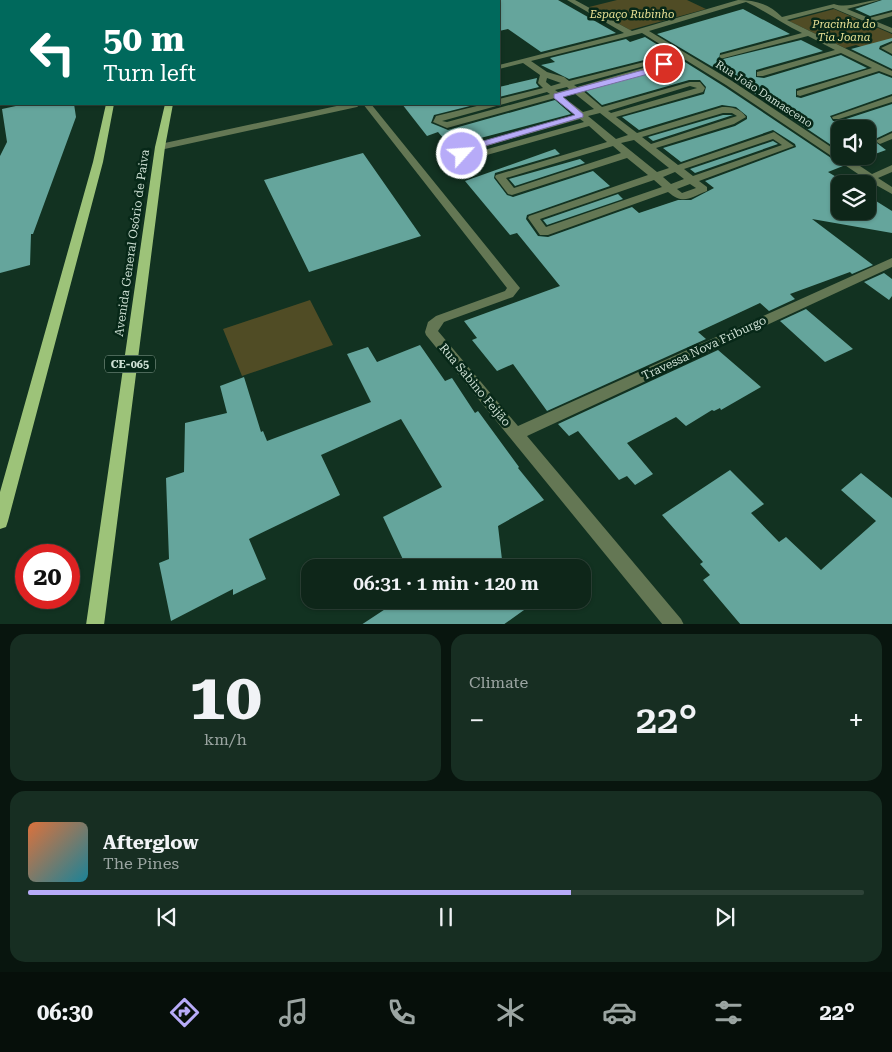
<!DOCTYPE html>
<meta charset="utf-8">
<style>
:root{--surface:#0e2619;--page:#172e22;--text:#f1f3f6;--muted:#9ba5a2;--line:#2e4338;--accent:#b7abf8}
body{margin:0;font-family:"Roboto Serif",serif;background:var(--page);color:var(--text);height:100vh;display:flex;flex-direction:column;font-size:19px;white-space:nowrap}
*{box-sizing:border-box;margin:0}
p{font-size:16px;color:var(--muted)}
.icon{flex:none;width:28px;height:28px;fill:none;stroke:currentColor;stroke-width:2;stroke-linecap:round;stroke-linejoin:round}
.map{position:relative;height:624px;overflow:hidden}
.sheet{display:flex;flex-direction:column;gap:10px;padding:10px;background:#08150e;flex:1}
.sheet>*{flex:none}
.hud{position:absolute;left:0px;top:0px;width:500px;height:105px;box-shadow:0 1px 4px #0004,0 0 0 1px var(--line);background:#00695c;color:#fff;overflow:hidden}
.buttons{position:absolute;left:831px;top:120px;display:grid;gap:10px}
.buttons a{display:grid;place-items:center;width:45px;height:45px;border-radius:10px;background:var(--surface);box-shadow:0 1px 4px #0004,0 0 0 1px var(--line);font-size:25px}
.speed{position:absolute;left:15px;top:544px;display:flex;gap:10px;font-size:25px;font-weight:700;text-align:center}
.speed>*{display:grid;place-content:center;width:65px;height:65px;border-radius:50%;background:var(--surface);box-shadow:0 1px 4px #0004,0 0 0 1px var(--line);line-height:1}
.speed .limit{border:8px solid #d22;background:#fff;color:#111}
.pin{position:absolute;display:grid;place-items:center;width:42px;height:42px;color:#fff;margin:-21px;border:2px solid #fff;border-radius:50%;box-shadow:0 1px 5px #0007}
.me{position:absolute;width:55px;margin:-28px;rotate:64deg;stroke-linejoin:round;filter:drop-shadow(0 0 4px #0008)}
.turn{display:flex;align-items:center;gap:18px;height:105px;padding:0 20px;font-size:22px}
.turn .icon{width:65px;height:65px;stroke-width:2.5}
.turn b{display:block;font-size:35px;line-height:42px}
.big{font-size:38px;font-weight:600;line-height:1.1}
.sheet .tile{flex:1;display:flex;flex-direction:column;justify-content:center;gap:8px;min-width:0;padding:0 18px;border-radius:15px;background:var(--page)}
.sheet .dial{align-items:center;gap:0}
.dial b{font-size:65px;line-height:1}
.song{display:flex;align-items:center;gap:15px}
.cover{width:60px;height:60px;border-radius:8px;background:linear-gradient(135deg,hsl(20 70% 55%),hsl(190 70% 35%))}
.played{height:5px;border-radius:2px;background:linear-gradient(90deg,var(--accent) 65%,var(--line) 65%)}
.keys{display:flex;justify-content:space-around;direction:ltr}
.heat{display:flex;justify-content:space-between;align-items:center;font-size:28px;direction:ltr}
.sheet .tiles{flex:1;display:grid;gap:10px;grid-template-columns:1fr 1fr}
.tile:last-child{grid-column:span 2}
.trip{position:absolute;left:301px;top:559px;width:290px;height:50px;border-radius:15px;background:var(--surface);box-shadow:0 1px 4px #0004,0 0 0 1px var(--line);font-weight:600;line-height:50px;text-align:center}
.menu{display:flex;height:80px;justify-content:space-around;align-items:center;background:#060f0a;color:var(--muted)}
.menu .icon{width:35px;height:35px}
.menu .current{color:var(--accent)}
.menu b{font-size:22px;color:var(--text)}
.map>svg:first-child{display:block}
.green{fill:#504c25}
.building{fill:#65a59c}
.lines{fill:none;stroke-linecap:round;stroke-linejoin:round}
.minor{fill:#647754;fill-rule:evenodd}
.major{fill:#9dc379;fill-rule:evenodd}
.route{fill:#b7abf8;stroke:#776fa1}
.labels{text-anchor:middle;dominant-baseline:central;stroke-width:5;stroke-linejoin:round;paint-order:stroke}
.far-park-label{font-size:11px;font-style:italic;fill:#e7e094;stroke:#072818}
.far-street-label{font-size:11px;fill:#cddfd3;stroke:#072818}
.shield{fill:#072818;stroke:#92a89b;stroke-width:1}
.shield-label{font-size:11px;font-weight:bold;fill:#cddfd3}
.street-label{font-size:12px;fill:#cddfd3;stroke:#072818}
</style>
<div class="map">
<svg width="892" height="625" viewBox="0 0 892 625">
<rect width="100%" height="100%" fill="#123221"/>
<path class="green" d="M617,0H687L706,9L630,30L589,7Z
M834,9L892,34V41L867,49L856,45L845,48L789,21Z
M310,300L333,345L242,376L223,329Z"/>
<path class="building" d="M499,0H558L616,33L541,52L508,29L499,31Z
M882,0H892V10L870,16L855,9Z
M743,9L790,34L720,53L719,60L801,40L823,51L756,70V77L764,78L841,55L867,68L796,89V97L801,98L879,73L892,78V94L830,116L833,121H840L892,104V131L873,140L886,150L856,161L849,156H868V129H840V151L733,79L657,34Z
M645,37L725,87L843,166L828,172L848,184H840V211H868V196L892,211V233L812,219L873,265L852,274L850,272L790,294L795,299L769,311L760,303L698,332L706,339L547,411L513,364L497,371L472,340L477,338L464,321L560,286L517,233L510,235L465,181L555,149L560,154L495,173L494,178L507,195L513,197L593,171L610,186L527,215L526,219L538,236L548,237L632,207L639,213L678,200H691L714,188L705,181L796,147L795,144L773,130L681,162L663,148L735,126L747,119V116L736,107L722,105L639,130L622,117L704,94L706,87L700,80H689L602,105L586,91L669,67V64L662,58H652L569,79L541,65L555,62L550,58L626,39L630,42Z
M892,38V41L880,46L879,49L892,56V69L851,49Z
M537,78L536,83L539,87L499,97V87Z
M555,100L571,114L450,146L438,132L427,136L402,104H478L434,115L431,123L448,130Z
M25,104H74L76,117L33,234H31L30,265L0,273V156L7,142L2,109Z
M723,115H733L653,141L648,137Z
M773,141L778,144L695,173L690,169Z
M363,153L421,236L309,272L264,180Z
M580,159L585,163L515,186L509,179Z
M618,194L623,199L547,225L543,220Z
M884,273L892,279V296L889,300L864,282Z
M806,309L853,349L825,362L780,321Z
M420,345L445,381L452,378L475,413L478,411L519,467L518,468L544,500L498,526L503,568H407L383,517L442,487L401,419L321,455L340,495L249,539L266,579L233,595V589L171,621L159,563L169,559L166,478L184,472L185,423L227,413L220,386L244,377L261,432L263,431L267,441L371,402L347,354L368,347L377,362Z
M718,350L761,387L721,410L720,408L714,411L712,410L686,426L676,417L627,443L653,474L635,485L627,476L619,480L578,431L569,436L558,424Z
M730,470L764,504L751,513L779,542L786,537L821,570L876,521L841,490L861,473L892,498V625H741L703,580L710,575L700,564L703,562L662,515Z
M399,600H538L503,625H361Z"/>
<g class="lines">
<path class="minor" d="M567,0H575L632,31L738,0C755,0 770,4 782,17L834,4C848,9 865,0 880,0L847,9L869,18L892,12V16L875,21L892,28V33L833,8L787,20L892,71V76L879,71L800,96L797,95V91L872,68L841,53L763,76H757V72L835,50L808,36L720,59V55L802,33C782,24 766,11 746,2L649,31L732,81L840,153V156H845L872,174L892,165V172L878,178L892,187V194L867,180L726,85L642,33L531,61L547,72L564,77L569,81L652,60H662L668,65L582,90L602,107L690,82H700L705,88L703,92L616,117L637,133L722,107C732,107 740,108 746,117L734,124L656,148L678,165L774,132L794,146L699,181L707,187V191C689,198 684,205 668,192L548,235H540L528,218L529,216L648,175L627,158L512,195L508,194L495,177L496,175L607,142L589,126L469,160L457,154L456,151L462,147L575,115L555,98L447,128L433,122L436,116L485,104H499V99L543,88L538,83L540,75L523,63L499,69V65L624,33ZM652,64H657L577,87L574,85ZM547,78L561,83L551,86L546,82ZM690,86L697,88L611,113L608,111ZM567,87L569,89L558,92L555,90ZM547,92L550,94L447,122L442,121ZM574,93L594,109L583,112L562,96ZM600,113L628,135L616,139L588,116ZM723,113H732L737,116L651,144L642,137ZM580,119L584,122L470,154L466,152ZM773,139L782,145L693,176L684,169ZM634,140L669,168L657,172L621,143ZM613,146L621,153L514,188L506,178ZM675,172L684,179L671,184L663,177ZM654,180L662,187L546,227L540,219ZM690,184L696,188L682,193L677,189Z
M892,43V54L881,48Z
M892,96V102L839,119H833L832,117Z
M0,97H1V103H0Z
M346,104H361L357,107L160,150L155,147L160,144Z
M363,104H371L520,288L513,297L444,322L438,331L518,426L892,258V267L527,436L681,619L684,625H663L426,335L425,332L428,322L436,316L505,291L507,288Z
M892,133V139L880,144L875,141Z"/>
<path class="major" d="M135,0H141V1H135Z
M182,0H188V1H182Z
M106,104H114L103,162L8,521L6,527L0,529V492L93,162Z
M165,104H173L165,147L104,625H86L155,147Z"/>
</g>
<path class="route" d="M664,62L667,64L663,70L563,97L583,114V117L468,151L465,156L458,154L457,151L462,147L575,115L554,98V94L658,66Z"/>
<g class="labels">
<g class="far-park-label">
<text x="632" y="14">Espaço Rubinho</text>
<text x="844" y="24">Pracinha do<tspan x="844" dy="13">Tia Joana</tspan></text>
</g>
<g class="far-street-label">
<text transform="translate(764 94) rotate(33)">Rua João Damasceno</text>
</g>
<rect class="shield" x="105" y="355.5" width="50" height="17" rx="4"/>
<g class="shield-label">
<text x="130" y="364">CE-065</text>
</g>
<g class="street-label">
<text transform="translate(132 243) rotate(-82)">Avenida General Osório de Paiva</text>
<text transform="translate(704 348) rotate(-25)">Travessa Nova Friburgo</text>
<text transform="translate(475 385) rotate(50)">Rua Sabino Feijão</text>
</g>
</g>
</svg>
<div class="buttons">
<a><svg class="icon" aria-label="sound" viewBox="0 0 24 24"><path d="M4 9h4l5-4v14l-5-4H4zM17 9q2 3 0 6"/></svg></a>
<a><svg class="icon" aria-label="layers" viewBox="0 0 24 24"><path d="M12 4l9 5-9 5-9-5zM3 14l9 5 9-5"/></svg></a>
</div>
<div class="speed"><div class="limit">20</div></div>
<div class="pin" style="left:664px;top:64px;background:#d93025"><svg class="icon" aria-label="arrive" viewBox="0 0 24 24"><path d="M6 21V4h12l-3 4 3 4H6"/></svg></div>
<svg class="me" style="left:462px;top:154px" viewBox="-20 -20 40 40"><circle r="17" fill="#b7abf8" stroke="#fff" stroke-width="3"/><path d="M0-11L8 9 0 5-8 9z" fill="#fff"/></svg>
<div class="trip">06:31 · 1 min · 120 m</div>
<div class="hud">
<div class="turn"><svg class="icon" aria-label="left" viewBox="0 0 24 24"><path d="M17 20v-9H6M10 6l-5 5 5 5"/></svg><div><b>50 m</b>Turn left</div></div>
</div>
</div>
<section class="sheet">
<div class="tiles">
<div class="tile dial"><b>10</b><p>km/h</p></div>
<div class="tile"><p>Climate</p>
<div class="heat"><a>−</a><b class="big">22°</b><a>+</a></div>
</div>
<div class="tile">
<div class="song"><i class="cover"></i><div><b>Afterglow</b><p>The Pines</p></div></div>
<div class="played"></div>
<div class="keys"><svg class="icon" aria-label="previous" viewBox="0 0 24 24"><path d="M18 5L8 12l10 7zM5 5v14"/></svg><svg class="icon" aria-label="pause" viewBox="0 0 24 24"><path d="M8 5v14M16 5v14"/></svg><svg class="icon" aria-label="next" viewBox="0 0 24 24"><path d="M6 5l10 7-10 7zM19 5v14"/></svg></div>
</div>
</div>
</section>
<nav class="menu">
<b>06:30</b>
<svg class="icon current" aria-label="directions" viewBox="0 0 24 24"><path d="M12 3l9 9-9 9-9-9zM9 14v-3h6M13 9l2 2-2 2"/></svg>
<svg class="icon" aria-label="music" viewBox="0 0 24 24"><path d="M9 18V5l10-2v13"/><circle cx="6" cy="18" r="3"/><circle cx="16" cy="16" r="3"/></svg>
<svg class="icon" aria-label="phone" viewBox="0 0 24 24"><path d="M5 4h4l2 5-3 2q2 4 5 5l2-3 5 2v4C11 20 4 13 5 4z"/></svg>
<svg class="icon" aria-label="climate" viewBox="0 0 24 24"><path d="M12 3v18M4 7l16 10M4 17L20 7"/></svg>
<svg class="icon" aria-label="car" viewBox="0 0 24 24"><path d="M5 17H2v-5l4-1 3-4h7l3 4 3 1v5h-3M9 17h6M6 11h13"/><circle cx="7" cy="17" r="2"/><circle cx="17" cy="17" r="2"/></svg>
<svg class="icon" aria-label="filters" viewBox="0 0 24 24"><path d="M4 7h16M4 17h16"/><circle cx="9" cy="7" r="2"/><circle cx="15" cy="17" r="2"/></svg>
<b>22°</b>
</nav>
